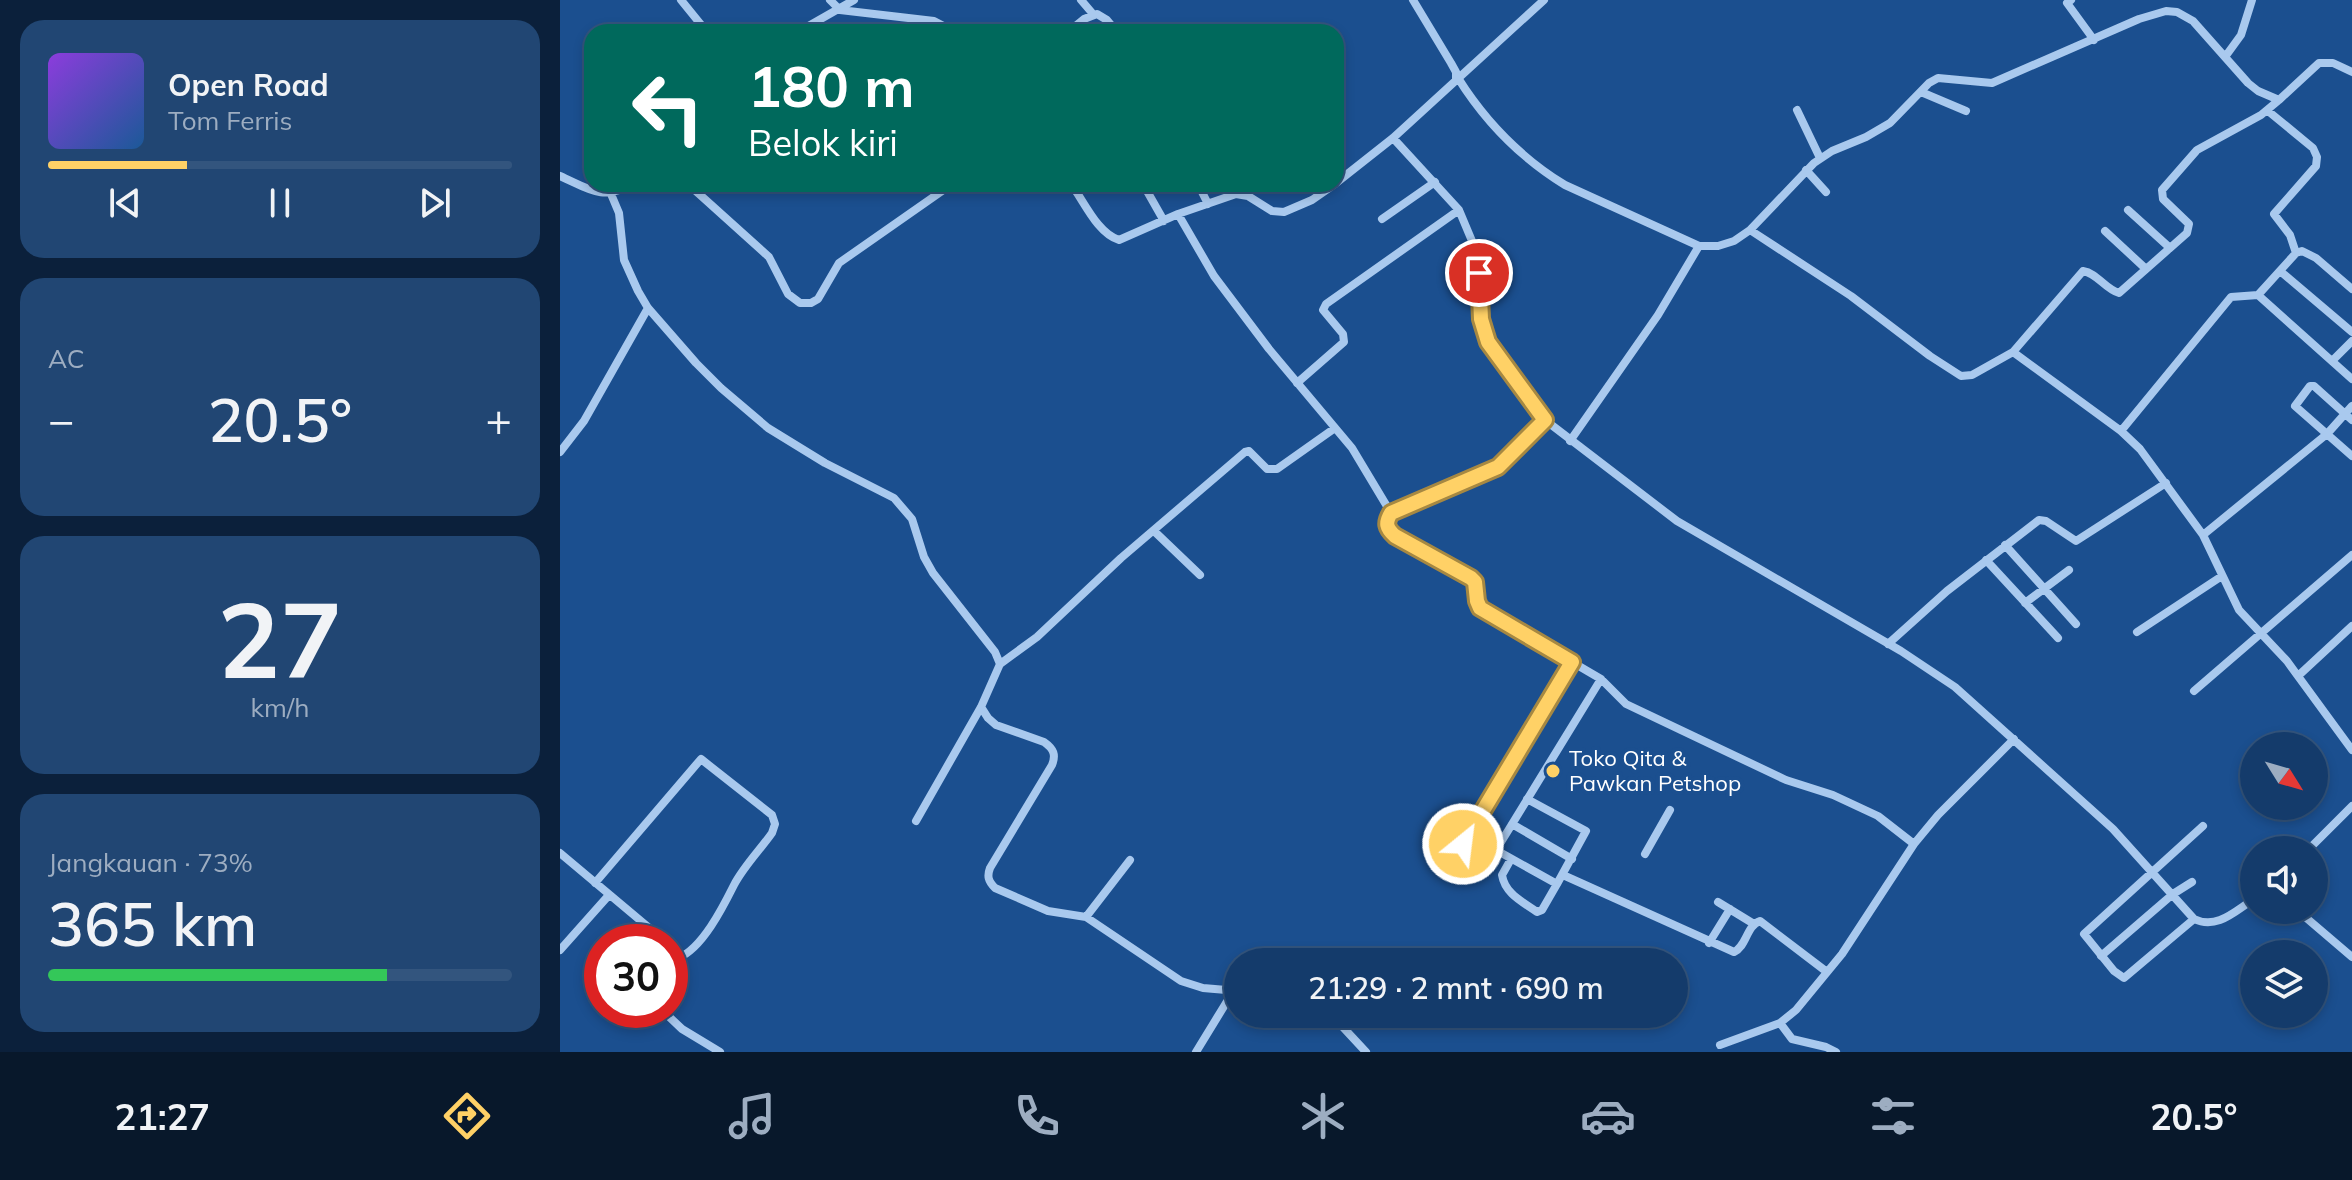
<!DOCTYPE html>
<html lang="id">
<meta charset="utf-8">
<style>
:root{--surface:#143b6b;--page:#214673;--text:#f1f3f6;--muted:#9dadc1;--line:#33557e;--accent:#ffd166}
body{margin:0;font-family:Mulish,sans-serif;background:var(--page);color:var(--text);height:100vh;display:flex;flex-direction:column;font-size:30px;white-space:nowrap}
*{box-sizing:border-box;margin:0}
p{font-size:26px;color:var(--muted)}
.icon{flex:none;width:44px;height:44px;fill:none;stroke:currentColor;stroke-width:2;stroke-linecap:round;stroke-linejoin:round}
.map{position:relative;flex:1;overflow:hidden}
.details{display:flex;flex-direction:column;gap:20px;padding:20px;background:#0b203b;width:560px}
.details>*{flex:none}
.hud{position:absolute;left:24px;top:24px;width:760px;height:168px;border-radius:24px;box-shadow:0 4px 12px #0003,0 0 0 2px var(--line);background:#00695c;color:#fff;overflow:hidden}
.needle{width:52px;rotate:127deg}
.buttons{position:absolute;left:1680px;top:732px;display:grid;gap:16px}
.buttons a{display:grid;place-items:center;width:88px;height:88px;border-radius:50%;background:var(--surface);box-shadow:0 4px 12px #0003,0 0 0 2px var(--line);font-size:40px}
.speed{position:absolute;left:24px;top:924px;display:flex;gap:16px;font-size:40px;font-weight:700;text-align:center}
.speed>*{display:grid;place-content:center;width:104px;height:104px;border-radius:50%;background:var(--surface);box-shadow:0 4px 12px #0003,0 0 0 2px var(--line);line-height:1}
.speed .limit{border:12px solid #d22;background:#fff;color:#111}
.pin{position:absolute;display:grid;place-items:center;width:68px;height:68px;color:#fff;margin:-34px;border:4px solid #fff;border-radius:50%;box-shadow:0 2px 8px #0007}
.me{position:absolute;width:88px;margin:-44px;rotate:29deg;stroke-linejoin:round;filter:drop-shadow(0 0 6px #0008)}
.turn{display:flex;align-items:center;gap:28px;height:168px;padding:0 32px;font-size:36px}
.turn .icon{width:104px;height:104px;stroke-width:2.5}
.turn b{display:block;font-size:56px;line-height:68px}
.big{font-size:60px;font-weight:600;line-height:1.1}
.details .card{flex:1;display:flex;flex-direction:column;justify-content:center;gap:12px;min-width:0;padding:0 28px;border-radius:24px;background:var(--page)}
.details .dial{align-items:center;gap:0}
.dial b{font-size:104px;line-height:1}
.song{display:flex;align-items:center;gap:24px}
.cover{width:96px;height:96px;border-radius:12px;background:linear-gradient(135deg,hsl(270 70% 55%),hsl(210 70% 35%))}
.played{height:8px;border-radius:4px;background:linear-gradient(90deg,var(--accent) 30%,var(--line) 30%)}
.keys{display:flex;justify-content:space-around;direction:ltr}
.heat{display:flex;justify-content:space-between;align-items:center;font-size:44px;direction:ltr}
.charge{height:12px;border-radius:6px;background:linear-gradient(90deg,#34c759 73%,var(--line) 0)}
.trip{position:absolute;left:664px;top:948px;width:464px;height:80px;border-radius:40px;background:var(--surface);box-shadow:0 4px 12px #0003,0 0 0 2px var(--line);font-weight:600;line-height:80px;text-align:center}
.dock{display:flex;height:128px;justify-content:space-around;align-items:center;background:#08182b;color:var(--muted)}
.dock .icon{width:56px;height:56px}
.dock .on{color:var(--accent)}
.dock b{font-size:36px;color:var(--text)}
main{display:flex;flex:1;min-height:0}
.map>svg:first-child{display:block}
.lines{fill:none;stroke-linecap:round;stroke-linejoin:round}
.minor{stroke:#a9c9ee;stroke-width:8}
.route-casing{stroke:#a68842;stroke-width:20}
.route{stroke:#ffd166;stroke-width:14}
.poi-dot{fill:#ffd166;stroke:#1b4f8f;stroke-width:3}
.labels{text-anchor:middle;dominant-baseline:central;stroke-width:8;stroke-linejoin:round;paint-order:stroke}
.poi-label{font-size:22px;fill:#fff;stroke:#1b4f8f;text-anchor:start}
</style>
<main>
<section class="details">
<div class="card">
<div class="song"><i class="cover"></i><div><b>Open Road</b><p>Tom Ferris</p></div></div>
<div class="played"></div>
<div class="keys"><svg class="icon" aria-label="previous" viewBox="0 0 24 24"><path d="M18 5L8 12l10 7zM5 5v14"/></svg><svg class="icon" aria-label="pause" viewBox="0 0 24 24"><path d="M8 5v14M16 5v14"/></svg><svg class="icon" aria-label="next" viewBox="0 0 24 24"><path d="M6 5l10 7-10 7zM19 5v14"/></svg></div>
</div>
<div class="card"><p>AC</p>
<div class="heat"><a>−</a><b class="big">20.5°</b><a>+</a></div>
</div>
<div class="card dial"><b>27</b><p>km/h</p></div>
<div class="card"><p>Jangkauan · 73%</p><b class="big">365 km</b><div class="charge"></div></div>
</section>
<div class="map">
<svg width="1792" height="1052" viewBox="0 0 1792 1052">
<rect width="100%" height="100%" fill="#1b4f8f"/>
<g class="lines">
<path class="minor" d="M121,0L147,32
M270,0L280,10L374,21L395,32
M521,0L533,14
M853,0L891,63L896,72V80
M1511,0L1507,3L1534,40
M238,32L294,0
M508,32L524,19L537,14L547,20L557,32
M1665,57L1681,35L1692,0
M898,78C925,121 961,158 1005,185L1139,246H1158L1174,241L1190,230L1254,163L1272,151L1306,137L1330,123L1369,83L1378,78L1432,83L1579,19L1606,11L1617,12L1633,21L1688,83L1698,91L1719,100L1759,63H1773L1792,72
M1361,92L1406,111
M1719,100L1701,115L1637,150L1602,190L1603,199L1629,224L1627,233L1559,293C1545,289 1537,273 1523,271L1453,352L1561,431L1580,449L1643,535L1679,610L1727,661L1792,750
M1237,110L1260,158
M833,138L899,210L912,241L919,273L921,319L928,342L985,420L1117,521L1341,651L1395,687L1553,829L1634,919C1657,930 1675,911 1694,899
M1246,170L1266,192
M0,176C27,188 44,202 71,184
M776,183L833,138L984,0
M128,184L209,257L228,294L240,303H251L258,299L279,263L392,184
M511,184C524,201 537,233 559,240L618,214L676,194L688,196L712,211L724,212L752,200L775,184
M583,184L604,221
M638,184L648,204
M51,194L59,213L64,260L78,291L88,308L136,363L161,388L208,428L265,463L334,498L352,519L364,557L373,573L435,652L440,664
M1568,210L1610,248
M618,214L654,276L709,349L792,448L831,513L938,467L985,420
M822,219L875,182
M1190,230L1291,296L1370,356L1401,376L1412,375L1453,352
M1545,231L1586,269
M1736,253L1742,251L1756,258L1792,289
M1720,271L1792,332
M1698,295L1792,379
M1772,361L1792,341
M737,383L784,342L783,334L763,310L766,304L899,210
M1792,420L1754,386H1750L1735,406L1792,456
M1561,431L1671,297L1698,295L1736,253L1730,235L1714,214L1756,166L1757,157L1753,148L1708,111
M1010,441L1098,315L1139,246
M0,452L24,421L88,308
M831,513C825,523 826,528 835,536L915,582L917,601L920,608L1041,679L1066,704L1226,780L1273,795L1318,816L1354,844L1378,815L1454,739
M594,531L640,575
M1643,535L1767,434L1792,406
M1445,545L1516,624
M1426,560L1498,638
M1465,603L1509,570
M1577,632L1662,576
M1328,644L1387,591L1479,520L1486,521L1516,541L1606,483
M1738,676L1792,626
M1634,691L1792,555
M421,707L428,718L436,725L484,742C494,749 496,755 492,765L430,868C427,876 428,881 435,888L488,911L526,917L621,981L643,988L678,991
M967,799L1026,831L997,884L936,850L938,847L1041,679
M356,821L421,707L440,664L477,637L561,558L685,452L689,451L707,469H717L775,428
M952,824L1012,859
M936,850L931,858L927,859L903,842L1012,662
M1748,850L1792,806
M0,853L106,942
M1085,854L1110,810
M951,859L942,875C945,894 963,902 977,912L982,910L997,884
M1003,875L1174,952C1187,946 1186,926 1200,921L1267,972
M35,883L141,759L212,815L215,824L212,833C200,850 184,866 174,885C163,907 142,949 118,958
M1158,902L1194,924
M1737,910L1792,957
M526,917L570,860
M1634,919L1564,978L1554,971L1524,934L1643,826
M1149,943L1170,909
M110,945L118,952L110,978
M0,950L49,895
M1541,956L1613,894L1632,882
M102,1010L122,1029L160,1052
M766,1014L780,1024L806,1052
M1220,1023L1232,1039L1266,1047L1276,1052
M1160,1045L1220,1023L1236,1010L1282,954L1354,844
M636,1052L674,990"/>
</g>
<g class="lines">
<g class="route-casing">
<path id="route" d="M903,844L1012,662L920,608L917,601L915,582L911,578L835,536C826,528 825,523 831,513L938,467L985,420L928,342L921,319L919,273"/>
</g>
<use href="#route" class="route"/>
</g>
<circle class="poi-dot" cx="993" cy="771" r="8"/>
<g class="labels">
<g class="poi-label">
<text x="1009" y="758">Toko Qita &amp;<tspan x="1009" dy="25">Pawkan Petshop</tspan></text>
</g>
</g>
</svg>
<div class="buttons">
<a><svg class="needle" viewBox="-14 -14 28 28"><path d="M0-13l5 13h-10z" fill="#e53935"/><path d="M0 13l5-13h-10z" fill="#9dadc1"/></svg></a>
<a><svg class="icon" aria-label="sound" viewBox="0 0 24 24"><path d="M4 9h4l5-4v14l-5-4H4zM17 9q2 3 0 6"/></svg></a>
<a><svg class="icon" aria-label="layers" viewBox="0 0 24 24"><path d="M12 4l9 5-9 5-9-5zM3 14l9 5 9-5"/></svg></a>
</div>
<div class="speed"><div class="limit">30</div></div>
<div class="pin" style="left:919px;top:273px;background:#d93025"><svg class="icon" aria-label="arrive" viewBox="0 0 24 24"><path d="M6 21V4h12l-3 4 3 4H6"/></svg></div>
<svg class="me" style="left:903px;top:844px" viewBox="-20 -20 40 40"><circle r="17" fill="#ffd166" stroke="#fff" stroke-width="3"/><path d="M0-11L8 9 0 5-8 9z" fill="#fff"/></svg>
<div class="trip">21:29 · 2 mnt · 690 m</div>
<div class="hud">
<div class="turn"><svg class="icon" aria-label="left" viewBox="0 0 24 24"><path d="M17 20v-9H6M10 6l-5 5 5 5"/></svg><div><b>180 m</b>Belok kiri</div></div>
</div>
</div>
</main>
<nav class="dock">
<b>21:27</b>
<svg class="icon on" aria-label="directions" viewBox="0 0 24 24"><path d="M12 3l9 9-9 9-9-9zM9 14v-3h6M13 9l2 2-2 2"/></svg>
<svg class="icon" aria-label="music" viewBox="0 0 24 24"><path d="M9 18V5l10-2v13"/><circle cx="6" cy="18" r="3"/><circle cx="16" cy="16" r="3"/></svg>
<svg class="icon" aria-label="phone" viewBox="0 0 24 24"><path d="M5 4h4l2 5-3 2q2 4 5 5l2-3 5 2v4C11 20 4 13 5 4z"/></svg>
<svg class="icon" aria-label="climate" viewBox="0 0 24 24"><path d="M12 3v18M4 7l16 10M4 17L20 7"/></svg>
<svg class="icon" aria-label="car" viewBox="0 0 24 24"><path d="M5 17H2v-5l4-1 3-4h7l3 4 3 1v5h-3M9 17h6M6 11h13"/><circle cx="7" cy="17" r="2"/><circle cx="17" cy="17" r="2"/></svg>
<svg class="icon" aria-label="filters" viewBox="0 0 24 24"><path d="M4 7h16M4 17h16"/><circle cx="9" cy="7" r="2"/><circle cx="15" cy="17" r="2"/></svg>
<b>20.5°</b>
</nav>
